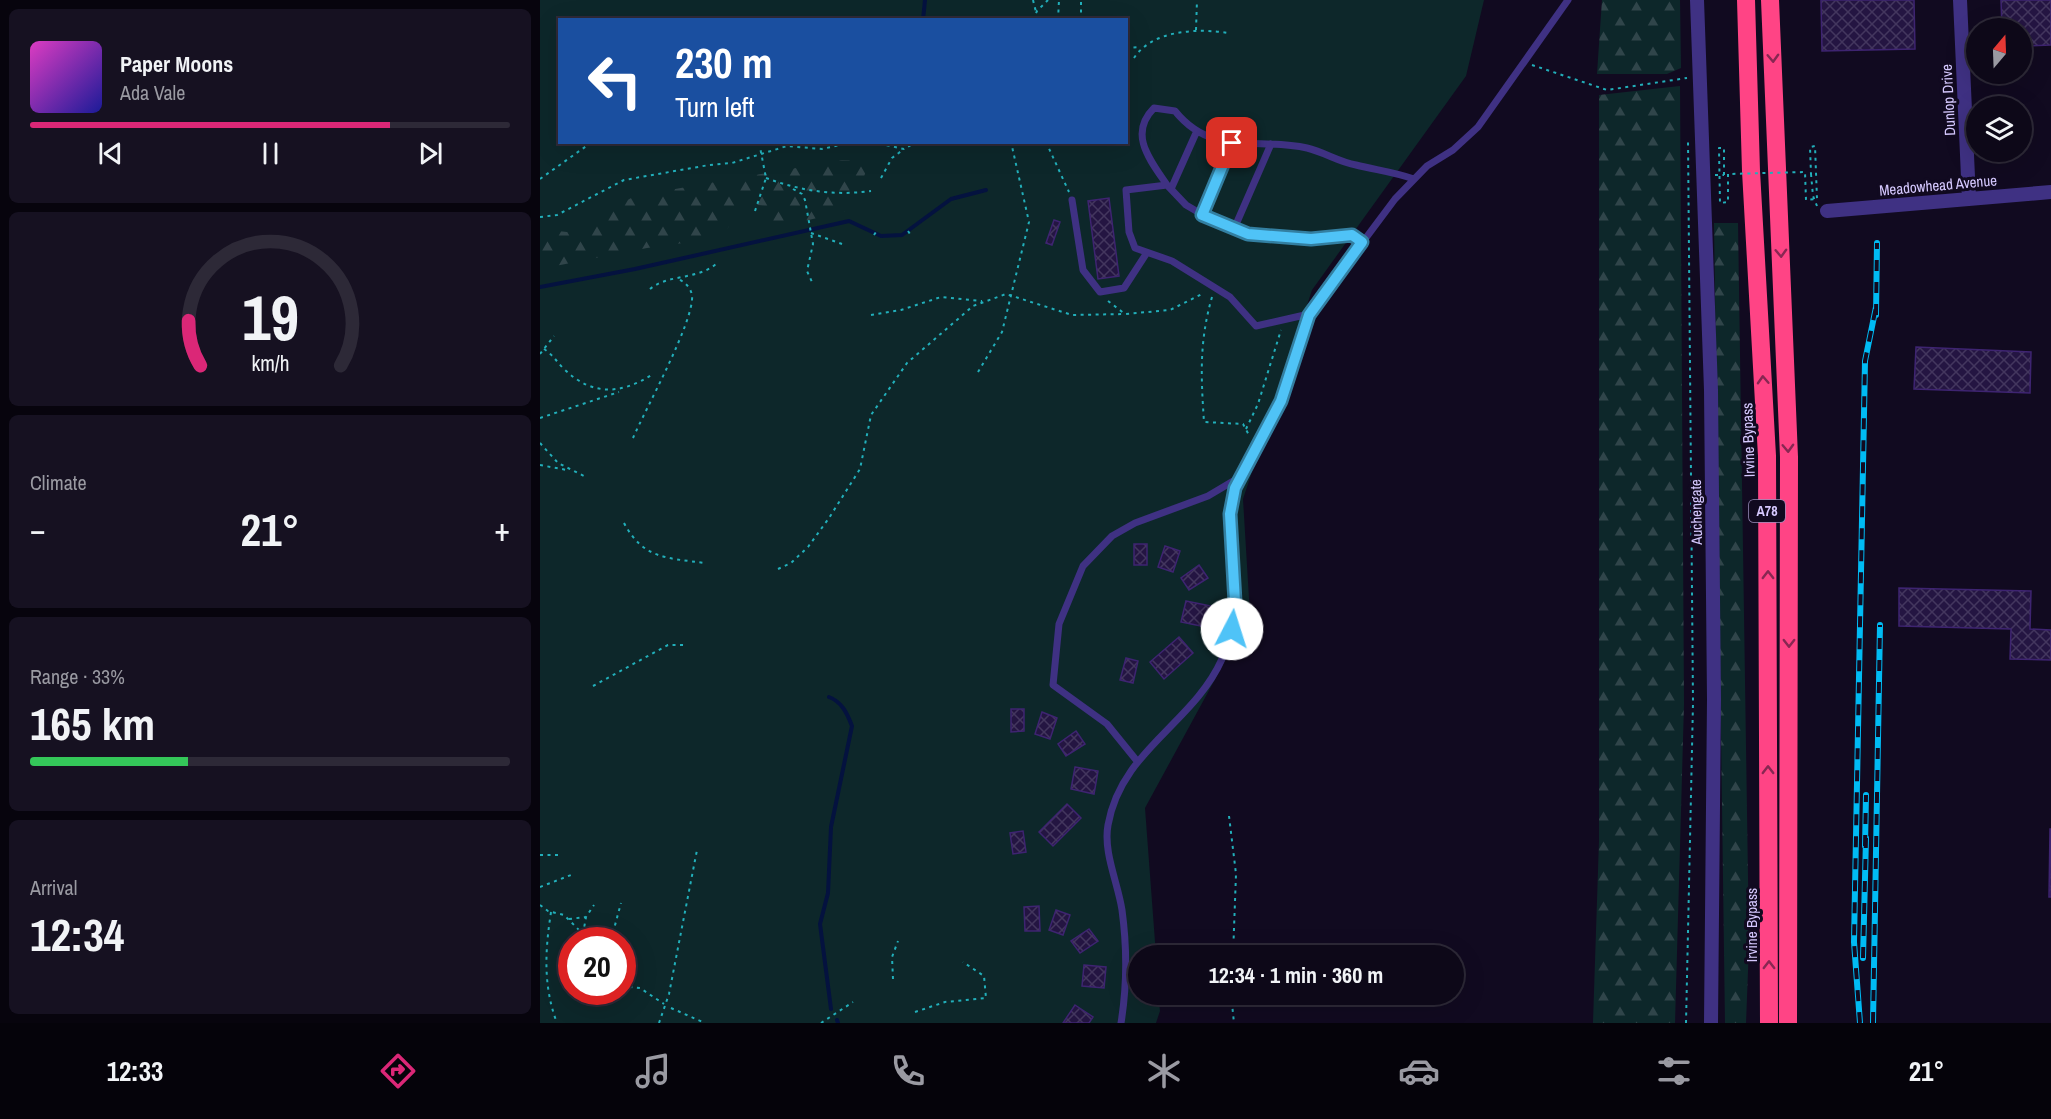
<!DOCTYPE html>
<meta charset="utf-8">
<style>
:root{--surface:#0d0818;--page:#161121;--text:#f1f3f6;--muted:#9a9aa2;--line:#2d2937;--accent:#db2777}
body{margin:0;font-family:"Archivo Narrow",sans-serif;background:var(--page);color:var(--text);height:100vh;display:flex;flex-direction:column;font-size:22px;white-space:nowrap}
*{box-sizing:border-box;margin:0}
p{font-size:20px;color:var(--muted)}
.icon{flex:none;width:33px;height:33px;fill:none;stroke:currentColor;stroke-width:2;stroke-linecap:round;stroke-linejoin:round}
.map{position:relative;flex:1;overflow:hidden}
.drawer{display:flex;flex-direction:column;gap:9px;padding:9px;background:#07040d;width:540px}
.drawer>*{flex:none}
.banner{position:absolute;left:18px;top:18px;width:570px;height:126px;border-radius:0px;box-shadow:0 6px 24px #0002,0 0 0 2px var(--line);background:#1a4fa0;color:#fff;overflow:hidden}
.needle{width:39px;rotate:19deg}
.buttons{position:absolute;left:1426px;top:18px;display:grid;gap:12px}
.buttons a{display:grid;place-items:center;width:66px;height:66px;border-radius:50%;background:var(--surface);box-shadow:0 6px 24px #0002,0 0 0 2px var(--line);font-size:30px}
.speed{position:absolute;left:18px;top:927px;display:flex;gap:12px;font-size:30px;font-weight:700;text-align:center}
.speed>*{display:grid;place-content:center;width:78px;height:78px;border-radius:50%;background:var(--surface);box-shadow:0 6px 24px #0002,0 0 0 2px var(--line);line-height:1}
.speed .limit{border:9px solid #d22;background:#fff;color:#111}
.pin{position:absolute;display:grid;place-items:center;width:51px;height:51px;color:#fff;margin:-26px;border-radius:12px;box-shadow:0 3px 9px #0006}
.me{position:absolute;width:66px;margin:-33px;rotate:5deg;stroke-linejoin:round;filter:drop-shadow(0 0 4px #0008)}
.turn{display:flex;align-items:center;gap:21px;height:126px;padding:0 18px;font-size:27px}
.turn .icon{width:78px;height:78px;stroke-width:2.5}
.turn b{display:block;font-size:42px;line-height:51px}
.big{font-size:45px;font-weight:700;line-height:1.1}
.drawer .tile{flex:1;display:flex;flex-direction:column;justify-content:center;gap:9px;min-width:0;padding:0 21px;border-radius:9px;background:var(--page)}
.drawer .dial{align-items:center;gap:0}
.dial svg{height:156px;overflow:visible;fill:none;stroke:var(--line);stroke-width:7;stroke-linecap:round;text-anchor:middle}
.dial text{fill:var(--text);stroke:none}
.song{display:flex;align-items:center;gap:18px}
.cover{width:72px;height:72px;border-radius:9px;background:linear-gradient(135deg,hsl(310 70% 55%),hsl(240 70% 35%))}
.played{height:6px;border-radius:3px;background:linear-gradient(90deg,var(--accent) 75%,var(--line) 75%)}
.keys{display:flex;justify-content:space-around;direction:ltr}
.heat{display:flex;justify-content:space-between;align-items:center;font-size:33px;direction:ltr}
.charge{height:9px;border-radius:4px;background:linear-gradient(90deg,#34c759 33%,var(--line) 0)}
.trip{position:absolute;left:588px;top:945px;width:336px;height:60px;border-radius:30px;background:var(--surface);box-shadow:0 6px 24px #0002,0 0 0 2px var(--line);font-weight:700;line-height:60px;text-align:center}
.tab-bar{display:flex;height:96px;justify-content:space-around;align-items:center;background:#05030a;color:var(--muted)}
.tab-bar .icon{width:42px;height:42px}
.tab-bar .current{color:var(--accent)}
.tab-bar b{font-size:27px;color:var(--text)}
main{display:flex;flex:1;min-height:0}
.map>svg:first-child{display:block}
.grass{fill:#0d272a;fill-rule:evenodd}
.forest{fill:url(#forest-firs)}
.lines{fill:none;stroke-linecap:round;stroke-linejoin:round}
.stream{stroke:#04123f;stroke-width:4}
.building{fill:url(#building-cross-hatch);stroke:#3e2471;stroke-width:1.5}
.path{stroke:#22afba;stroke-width:2;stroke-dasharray:3 4.5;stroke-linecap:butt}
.lane{stroke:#3f3183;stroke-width:7}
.street{stroke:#3f3183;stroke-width:14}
.highway{stroke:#ff4485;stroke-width:18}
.rail-casing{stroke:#00bbf4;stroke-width:6}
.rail{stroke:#110a20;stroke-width:4;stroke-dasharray:11;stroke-linecap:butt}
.path-bridge{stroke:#22afba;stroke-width:2;stroke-dasharray:3 4.5;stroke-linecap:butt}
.oneway{stroke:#882752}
.route-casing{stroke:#337fa1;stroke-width:15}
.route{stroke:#4fc3f7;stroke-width:10}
.labels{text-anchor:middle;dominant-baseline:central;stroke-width:6;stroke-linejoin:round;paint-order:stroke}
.shield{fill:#110a20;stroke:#9b90bc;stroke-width:1.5}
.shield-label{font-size:14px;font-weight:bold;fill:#d6c9ff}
.street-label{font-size:15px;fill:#d6c9ff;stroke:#110a20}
</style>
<main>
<section class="drawer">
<div class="tile">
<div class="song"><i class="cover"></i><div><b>Paper Moons</b><p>Ada Vale</p></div></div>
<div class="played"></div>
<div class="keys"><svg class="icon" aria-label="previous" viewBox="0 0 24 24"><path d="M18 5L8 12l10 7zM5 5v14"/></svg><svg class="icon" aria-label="pause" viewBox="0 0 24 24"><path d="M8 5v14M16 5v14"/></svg><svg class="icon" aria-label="next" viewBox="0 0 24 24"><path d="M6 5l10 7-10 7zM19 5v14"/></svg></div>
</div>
<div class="tile dial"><svg viewBox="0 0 100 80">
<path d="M14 69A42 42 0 1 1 86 69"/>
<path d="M14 69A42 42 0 0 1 8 46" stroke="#db2777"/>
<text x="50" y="56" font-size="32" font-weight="700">19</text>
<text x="50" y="72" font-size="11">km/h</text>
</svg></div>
<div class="tile"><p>Climate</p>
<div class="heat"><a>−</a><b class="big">21°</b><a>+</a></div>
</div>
<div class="tile"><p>Range · 33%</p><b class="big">165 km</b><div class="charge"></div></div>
<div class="tile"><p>Arrival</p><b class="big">12:34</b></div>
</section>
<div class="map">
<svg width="1511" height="1023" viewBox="0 0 1511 1023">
<defs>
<pattern id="forest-firs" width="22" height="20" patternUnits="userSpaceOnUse" patternTransform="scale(1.5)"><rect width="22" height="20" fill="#0d272a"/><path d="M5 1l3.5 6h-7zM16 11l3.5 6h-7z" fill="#30454a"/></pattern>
<pattern id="building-cross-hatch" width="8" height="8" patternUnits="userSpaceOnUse" patternTransform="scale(1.5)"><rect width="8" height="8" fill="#241542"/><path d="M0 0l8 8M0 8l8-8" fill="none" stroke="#43365e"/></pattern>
</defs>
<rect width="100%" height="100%" fill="#110a20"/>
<path class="grass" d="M0,0H944L926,76L772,290L703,499L710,615L605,808L616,955L598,956V994L618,995L620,1011L616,1023H0ZM20,20H586V142H20ZM32,940H82V992H32Z"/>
<path class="forest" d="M1062,0H1140L1141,68L1127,74H1057Z
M1140,86L1144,704L1135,1023H1053L1059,841V95Z
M302,160L330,161L311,210L226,230L230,207L207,203L180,238L107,248L0,269V229L27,232L95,196Z
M1174,223H1198L1209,944L1206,1023H1185Z"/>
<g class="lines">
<path class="stream" d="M383,20L385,0
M0,287L95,269L309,221L341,236L362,235L411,199L446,190
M289,697C302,702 307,713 312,726L291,827L288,893L280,924L291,1009
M297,1020L298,1023"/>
</g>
<path class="building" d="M1281,0H1374L1375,49L1282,51Z
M1461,0H1511V45L1482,46V28H1462Z
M569,198L579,276L558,279L548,201Z
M514,220L520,222L512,245L506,243Z
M1376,347L1491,352L1490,393L1374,389Z
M594,544H607V565H594Z
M625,546L640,551L633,572L618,567Z
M659,565L668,578L649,590L641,578Z
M1359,588L1491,591L1490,629L1511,630V660L1470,659L1471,629L1359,626Z
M646,601L676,607L671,628L641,622Z
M639,637L653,653L624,679L610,662Z
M586,658L598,661L593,683L580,680Z
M471,709H484V731L471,732Z
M502,712L517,718L510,739L495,734Z
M536,731L545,744L526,756L518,744Z
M535,767L558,771L554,794L531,789Z
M527,804L541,818L513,846L499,832Z
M1510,829H1511V897H1509Z
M483,831L486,852L473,854L470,833Z
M499,906L500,931H485L484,907Z
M516,910L530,915L523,935L509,930Z
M549,929L558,941L540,953L531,941Z
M544,965L566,967L564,988L542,986Z
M535,1005L553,1017L549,1023H523Z"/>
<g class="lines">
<path class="path" d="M493,0L496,12
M493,20L497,11L508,0
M518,20L519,0
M541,20V0
M656,30L657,0
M586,48L601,47
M594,58C612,30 658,28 688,33
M992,65L1067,90L1147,78
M332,142L364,149L376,142
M506,142L529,192
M1271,174L1273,196L1277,206
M1175,175H1184
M226,178C261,191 294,196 331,191
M341,178L352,158L364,149
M0,179L52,142
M253,189L262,194L265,200L273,244L267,271L272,282
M215,211L226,178L219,142
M0,217L17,215L84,180L169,165L192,163L247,146L282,149L314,142
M368,231L370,234
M271,233L302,244
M334,235L336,232
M110,289C128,274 157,280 176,264
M672,297C659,342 661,377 664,422L703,424L710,437
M568,301L585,314L630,310L664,293
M331,315L361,310L401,297L442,301
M4,349C13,355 17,362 24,369C53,397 82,394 113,374
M0,354L14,336
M438,372L462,332L489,222L471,142
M0,418L79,392
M706,429L718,404L741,330
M93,438C105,410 155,320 152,295C150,286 144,282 137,278
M0,443L18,463L44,476
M0,465L27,470
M84,523C103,559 127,558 165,563
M238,569L251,563L268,547L289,518L320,469L331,415L367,363L433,306L466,294L532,315L585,314
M53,686L128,645H147
M689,816L696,874L693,956
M0,855H22
M0,887L31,875
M0,905L8,911L24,915L49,940
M11,912C5,951 3,986 17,1023
M29,919L46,917L54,905
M43,934L46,917
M71,940L81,903
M353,979L352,957L358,941
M82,986L100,988L124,1004
M691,994L694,1023
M131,1008L165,1023
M375,1012L405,1002L446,998L444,976L423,962
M119,1023L129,994L157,850
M281,1023L313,1002
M1146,1023L1153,703L1148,141"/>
<path class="lane" d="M627,185C610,160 588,134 614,108L635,111C672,157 716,137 767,148C784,152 799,162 816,165C836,170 854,172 874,179
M631,189L656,133
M532,200L543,270L560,292L584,288L606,254
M662,215L692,143
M694,229L731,144
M822,242L812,235L771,239L708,234L675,222L646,205L627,185L586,190L589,232L595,248L632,261L690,297L716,326L769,314L855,199L887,166L913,150L938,127L1028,0
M597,761L567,724L513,685L519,624L543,566L572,536L595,523L668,496L700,477
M581,1023C587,986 587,947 582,910C578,883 563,852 568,825C581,750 653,724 682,659C708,601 679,546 694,489C702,458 729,431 741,401C752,373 759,343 769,314"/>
<path class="street" d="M1157,0L1171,390L1174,699L1171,1023
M1420,0L1429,199
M1287,211L1511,192"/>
<path class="highway" d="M1206,0L1211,171L1227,456L1229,1023
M1230,0L1249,457L1248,1023"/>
<g class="rail-casing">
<path id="rail" d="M1336,315L1337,243
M1325,846L1326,795
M1323,958L1326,838
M1320,1023L1314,942L1325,361L1336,307
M1333,1023L1340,625"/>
</g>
<use href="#rail" class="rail"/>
<path class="path-bridge" d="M1184,175V148H1179L1180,203L1188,202V174L1265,172L1266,200L1277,199L1275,146L1270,147L1271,174"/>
</g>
<defs><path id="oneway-chevron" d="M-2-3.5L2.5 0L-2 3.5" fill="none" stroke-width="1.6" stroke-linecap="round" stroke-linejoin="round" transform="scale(1.5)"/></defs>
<g class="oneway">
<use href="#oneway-chevron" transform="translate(1233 58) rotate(88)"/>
<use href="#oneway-chevron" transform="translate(1241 253) rotate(88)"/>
<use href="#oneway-chevron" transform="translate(1223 380) rotate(-93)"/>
<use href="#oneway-chevron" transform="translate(1248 448) rotate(88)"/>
<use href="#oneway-chevron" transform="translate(1228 575) rotate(-90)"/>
<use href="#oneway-chevron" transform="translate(1249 643) rotate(90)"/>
<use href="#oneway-chevron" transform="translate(1228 770) rotate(-90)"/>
<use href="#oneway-chevron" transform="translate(1229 965) rotate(-90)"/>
</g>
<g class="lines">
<g class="route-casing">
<path id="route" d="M692,143L662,215L708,234L771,239L812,235L822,242L769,315L741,401L695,488L690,514L695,602L692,629"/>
</g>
<use href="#route" class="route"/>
</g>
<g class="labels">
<rect class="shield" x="1209" y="500" width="36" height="22" rx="4.5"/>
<g class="shield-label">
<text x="1227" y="511">A78</text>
</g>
<g class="street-label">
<text transform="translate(1408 100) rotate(-93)">Dunlop Drive</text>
<text transform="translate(1398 185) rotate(-5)">Meadowhead Avenue</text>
<text transform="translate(1208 440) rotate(-92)">Irvine Bypass</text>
<text transform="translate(1156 512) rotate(-91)">Auchengate</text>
<text transform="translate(1211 925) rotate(-90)">Irvine Bypass</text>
</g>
</g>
</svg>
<div class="buttons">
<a><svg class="needle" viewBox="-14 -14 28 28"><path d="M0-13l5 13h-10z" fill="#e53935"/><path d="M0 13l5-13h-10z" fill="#9a9aa2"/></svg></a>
<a><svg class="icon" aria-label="layers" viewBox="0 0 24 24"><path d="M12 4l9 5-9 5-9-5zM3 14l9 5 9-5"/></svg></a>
</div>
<div class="speed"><div class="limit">20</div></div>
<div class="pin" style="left:692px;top:143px;background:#d93025"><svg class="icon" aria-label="arrive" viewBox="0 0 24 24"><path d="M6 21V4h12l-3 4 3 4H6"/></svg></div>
<svg class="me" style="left:692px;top:629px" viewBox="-20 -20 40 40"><circle r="19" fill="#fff"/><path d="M0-13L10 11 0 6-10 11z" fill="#4fc3f7"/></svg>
<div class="trip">12:34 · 1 min · 360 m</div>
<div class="banner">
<div class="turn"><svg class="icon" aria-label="left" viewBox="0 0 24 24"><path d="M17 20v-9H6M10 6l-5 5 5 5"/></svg><div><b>230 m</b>Turn left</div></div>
</div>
</div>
</main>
<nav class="tab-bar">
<b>12:33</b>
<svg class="icon current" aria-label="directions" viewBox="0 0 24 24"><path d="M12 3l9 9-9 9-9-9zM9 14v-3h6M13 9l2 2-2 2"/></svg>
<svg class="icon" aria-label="music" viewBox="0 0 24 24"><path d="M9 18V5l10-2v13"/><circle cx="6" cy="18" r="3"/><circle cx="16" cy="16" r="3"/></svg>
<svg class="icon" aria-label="phone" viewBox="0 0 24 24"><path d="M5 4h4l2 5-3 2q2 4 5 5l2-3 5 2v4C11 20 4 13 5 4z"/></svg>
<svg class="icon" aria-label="climate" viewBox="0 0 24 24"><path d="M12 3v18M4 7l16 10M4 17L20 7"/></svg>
<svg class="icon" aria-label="car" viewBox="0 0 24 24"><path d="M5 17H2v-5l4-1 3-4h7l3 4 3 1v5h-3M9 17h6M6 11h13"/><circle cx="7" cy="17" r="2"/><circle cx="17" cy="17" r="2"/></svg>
<svg class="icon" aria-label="filters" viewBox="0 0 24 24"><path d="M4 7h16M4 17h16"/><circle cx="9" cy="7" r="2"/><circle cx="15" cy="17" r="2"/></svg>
<b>21°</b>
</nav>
